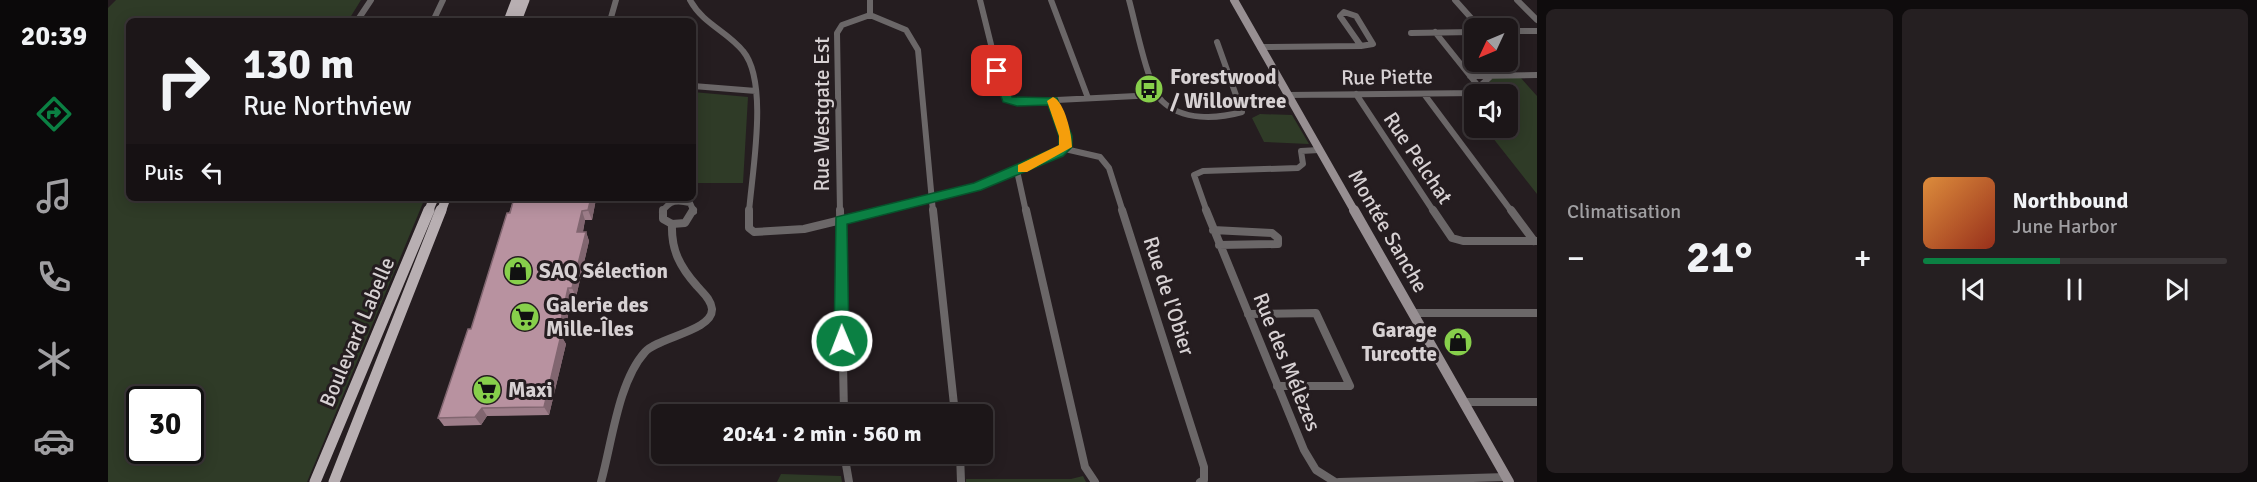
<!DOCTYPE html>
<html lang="fr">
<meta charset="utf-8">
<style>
:root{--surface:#1c1618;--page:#251f21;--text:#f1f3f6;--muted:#a09fa2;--line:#3a3537;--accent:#0b8043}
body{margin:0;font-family:Signika,sans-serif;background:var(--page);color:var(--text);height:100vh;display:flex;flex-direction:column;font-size:22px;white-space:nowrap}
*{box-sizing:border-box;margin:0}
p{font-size:20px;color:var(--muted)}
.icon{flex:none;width:33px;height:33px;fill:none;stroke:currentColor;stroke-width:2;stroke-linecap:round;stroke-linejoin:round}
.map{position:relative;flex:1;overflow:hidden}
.panel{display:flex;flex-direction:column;gap:9px;padding:9px;background:#0f0c0d;width:720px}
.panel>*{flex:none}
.banner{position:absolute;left:18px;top:18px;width:570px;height:183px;border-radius:9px;box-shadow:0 3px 15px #0003,0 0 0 2px var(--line);background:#1c1618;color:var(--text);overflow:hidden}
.needle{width:39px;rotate:226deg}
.buttons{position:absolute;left:1356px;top:18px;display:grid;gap:12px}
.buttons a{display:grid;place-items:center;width:54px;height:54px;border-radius:9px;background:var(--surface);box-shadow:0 3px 15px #0003,0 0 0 2px var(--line);font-size:30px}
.speed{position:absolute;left:18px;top:386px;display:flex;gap:12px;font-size:30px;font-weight:700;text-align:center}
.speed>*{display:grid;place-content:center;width:78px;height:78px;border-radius:50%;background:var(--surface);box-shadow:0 3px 15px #0003,0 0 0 2px var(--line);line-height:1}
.speed .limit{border:3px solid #111;border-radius:9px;background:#fff;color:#111}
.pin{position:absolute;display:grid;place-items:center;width:51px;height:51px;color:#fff;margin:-26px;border-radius:12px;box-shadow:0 3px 9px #0006}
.me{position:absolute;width:66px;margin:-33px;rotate:359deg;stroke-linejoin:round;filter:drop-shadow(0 0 4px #0008)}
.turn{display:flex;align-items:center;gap:21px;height:126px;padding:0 18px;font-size:27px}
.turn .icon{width:78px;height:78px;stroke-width:2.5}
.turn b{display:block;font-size:42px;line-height:51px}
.then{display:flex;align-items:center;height:57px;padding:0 18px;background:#0003;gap:12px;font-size:22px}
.big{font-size:45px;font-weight:700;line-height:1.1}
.panel .tile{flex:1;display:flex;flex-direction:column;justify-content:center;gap:9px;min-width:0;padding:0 21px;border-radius:9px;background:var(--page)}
.song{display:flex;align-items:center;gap:18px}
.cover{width:72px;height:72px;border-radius:9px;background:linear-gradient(135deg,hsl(30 70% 55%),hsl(10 70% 35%))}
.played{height:6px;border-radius:3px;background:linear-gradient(90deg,var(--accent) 45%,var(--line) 45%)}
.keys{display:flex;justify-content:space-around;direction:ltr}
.heat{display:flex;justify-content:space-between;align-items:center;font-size:33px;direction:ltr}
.panel .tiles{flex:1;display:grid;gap:9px;grid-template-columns:repeat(2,1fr)}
.trip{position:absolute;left:543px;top:404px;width:342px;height:60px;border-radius:9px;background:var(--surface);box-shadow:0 3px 15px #0003,0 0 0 2px var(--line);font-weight:700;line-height:60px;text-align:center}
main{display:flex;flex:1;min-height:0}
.dock{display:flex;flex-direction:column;width:108px;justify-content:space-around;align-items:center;background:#0b090a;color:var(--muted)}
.dock .icon{width:42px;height:42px}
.dock .on{color:var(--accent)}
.dock b{font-size:27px;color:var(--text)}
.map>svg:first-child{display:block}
.green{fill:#2f3b27;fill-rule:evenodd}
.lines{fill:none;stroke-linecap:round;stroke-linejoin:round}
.street-far1{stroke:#6b6768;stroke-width:6}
.street{stroke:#6b6768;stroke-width:8}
.secondary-far1{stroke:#978f92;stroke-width:8}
.secondary{stroke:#978f92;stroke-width:10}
.primary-far1{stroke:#b8afb2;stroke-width:9}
.primary{stroke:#b8afb2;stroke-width:11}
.wall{fill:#9e7e8a}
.shaded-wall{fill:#816670}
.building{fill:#b892a0;stroke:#816670;stroke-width:1.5}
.route{fill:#0b8043;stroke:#07532c;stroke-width:1.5}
.slow{fill:#f59e0b}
.labels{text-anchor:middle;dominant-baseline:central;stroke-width:6;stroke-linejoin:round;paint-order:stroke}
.poi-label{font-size:21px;font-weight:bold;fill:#d7d1d3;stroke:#251d20;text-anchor:start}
.street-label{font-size:21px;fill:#d7d1d3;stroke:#251d20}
</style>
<main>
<nav class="dock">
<b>20:39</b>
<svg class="icon on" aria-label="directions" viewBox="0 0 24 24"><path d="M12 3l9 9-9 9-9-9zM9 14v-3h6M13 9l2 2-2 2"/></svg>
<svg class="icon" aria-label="music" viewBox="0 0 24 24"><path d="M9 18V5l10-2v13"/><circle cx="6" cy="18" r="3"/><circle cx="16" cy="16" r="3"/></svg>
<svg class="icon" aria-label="phone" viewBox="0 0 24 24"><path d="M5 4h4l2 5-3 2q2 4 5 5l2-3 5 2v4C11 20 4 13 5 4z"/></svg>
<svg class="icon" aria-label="climate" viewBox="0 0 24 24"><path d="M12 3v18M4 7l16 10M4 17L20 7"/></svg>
<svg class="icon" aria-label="car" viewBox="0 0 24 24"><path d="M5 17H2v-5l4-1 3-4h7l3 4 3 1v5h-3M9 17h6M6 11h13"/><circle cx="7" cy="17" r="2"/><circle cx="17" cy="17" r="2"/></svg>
</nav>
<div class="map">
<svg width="1429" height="482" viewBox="0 0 1429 482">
<rect width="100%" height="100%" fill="#251d20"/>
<path class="green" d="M8,0H253L240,21H21V198H317L199,482H0V8ZM32,399H82V450H32Z
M1385,78H1413L1429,96V194L1377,128H1400V94H1380L1376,87Z
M585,92L640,97L635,183H585Z
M1152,114L1184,115L1201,144L1156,142L1144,118Z
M673,474L733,476L734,482H669Z
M975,476L978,482H858V479H963Z"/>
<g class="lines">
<path class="street-far1" d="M582,0C595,24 619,31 635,51C661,82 644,172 641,212
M762,0V15
M872,0L895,93L899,99L909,102L1048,95
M943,0L980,98
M1021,0C1027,21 1040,88 1054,101C1074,121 1109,119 1134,112L1109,42
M1347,0L1372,28
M1409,0L1429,20
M1236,12L1248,16L1265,44L1253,46L1232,16Z
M762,15L798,30L810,50L825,212
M249,21L263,0
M325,21L335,0
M502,21L508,0
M1400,31H1429
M1327,32L1371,87
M1303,33L1366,32
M1152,47L1253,46
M1362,76L1429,75
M585,86L648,91
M1248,94L1326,212
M1316,94L1404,212
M1180,95L1370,93L1373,91L1371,87L1383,76
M957,149L992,157L1001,168L1015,212
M909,171L918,212
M554,212C562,200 569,200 582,203L586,212
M732,212L729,33L734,25L762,15
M768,212L857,190L951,153L958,147L957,136L944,101
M1099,212L1086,175L1095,171L1190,168L1195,164L1193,151L1211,150"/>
<path class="street" d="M555,210V219L564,224L577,223L585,210
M641,210V228L646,232L696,229L774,210
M732,210L736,414
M825,210L847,414
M918,210L977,467L987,482
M1014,210L1096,467V480L1092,482
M1098,210L1196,450L1208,470L1227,482
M1325,210L1344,238L1355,241H1429
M1403,210L1426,241
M1105,230L1164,233L1170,238V244L1111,245
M1305,313H1429
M1140,314L1208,313L1242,386H1169
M1355,402H1429
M736,453L741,482
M852,453L853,482
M493,482C504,443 510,382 537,352C550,337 605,331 604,309C603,299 594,292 589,286C572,267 563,250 564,224
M1231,482L1398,477"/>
<path class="secondary-far1" d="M1126,0L1247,212"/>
<path class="secondary" d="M1246,210L1401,482"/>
<path class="primary-far1" d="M400,21L408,0
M409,21L417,0
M320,212L326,198
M333,212L338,198"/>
<path class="primary" d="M207,482L321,210
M226,482L333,210"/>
</g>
<path class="wall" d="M406,198H488V199L484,220H477L475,232H478L481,241L468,297H464L455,339L458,344L441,415L379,416L373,425L336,426L330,418L363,329Z"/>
<path class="shaded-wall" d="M482,198H488V199L484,220L480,210Z
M474,211L477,220L473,241L469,232Z
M478,232L481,241L468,297L464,288Z
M460,288L464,297L455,339L458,344L441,415L436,407Z
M374,408L379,416L373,425L367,417Z"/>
<path class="building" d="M406,198H483L480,210L474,211L469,232H478L464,288H460L450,334L453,335L436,407L374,408L367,417L330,418L360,329H363L399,213H402Z"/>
<path class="route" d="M889,68L895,71L904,97L949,98L964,136V147L955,156L873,190L739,224L741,341L739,346H728L726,341L728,217L866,183L951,146V136L940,105L909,106L895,102L884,71Z"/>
<path class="slow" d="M945,97C957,102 964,135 964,147L919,172H910V165L951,145V136L939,101Z"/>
<defs>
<g id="bus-disc" transform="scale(1.5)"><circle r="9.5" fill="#87cf4b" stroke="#251d20"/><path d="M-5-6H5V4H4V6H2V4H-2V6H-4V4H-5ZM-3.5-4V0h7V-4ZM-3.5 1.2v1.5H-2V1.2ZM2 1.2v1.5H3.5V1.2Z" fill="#111"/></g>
<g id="shop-disc" transform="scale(1.5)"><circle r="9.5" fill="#87cf4b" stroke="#251d20"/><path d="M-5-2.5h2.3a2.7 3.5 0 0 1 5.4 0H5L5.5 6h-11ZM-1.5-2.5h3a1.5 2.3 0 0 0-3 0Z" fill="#111"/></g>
<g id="supermarket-disc" transform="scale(1.5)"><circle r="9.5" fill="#87cf4b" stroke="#251d20"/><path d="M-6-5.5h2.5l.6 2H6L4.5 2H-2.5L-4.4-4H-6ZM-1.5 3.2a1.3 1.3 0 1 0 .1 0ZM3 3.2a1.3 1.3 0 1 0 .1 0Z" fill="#111"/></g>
</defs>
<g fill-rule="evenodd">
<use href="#bus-disc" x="1041" y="89"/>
<use href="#shop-disc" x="410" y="271"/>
<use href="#supermarket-disc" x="417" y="317"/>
<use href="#shop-disc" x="1350" y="342"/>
<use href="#supermarket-disc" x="379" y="390"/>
</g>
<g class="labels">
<g class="poi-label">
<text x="1062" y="77">Forestwood<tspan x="1062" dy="24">/ Willowtree</tspan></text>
<text x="431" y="271">SAQ Sélection</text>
<text x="438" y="305">Galerie des<tspan x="438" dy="24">Mille-Îles</tspan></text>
<text x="1329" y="330" text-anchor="end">Garage<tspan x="1329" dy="24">Turcotte</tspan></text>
<text x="400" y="390">Maxi</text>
</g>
<g class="street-label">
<text transform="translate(1279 77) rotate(-1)">Rue Piette</text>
<text transform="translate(714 114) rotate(-90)">Rue Westgate Est</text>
<text transform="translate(1310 158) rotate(56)">Rue Pelchat</text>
<text transform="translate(1280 231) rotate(60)">Montée Sanche</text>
<text transform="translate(1061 296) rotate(72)">Rue de l'Obier</text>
<text transform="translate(249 332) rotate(-67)">Boulevard Labelle</text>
<text transform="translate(1179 362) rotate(68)">Rue des Mélèzes</text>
</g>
</g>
</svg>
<div class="buttons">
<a><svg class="needle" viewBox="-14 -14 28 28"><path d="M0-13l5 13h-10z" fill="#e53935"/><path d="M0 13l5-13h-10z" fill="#a09fa2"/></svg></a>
<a><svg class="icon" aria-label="sound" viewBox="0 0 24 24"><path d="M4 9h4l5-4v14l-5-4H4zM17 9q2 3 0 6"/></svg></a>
</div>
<div class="speed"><div class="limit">30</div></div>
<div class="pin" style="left:889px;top:71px;background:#d93025"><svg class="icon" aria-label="arrive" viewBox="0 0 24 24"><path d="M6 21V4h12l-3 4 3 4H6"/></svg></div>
<svg class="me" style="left:734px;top:341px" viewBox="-20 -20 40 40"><circle r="17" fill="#0b8043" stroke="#fff" stroke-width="3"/><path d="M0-11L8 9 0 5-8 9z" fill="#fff"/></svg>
<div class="trip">20:41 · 2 min · 560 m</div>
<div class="banner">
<div class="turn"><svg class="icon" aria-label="right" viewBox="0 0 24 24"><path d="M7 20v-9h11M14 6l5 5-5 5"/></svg><div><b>130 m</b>Rue Northview</div></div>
<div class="then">Puis<svg class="icon" aria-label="left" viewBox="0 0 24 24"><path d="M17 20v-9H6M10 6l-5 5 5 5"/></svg></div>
</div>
</div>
<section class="panel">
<div class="tiles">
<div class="tile"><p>Climatisation</p>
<div class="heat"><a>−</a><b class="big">21°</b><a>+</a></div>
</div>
<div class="tile">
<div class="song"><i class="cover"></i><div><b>Northbound</b><p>June Harbor</p></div></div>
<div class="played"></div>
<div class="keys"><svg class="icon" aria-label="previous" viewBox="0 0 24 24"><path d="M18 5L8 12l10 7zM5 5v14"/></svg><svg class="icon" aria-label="pause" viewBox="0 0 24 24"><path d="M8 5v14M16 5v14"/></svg><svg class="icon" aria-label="next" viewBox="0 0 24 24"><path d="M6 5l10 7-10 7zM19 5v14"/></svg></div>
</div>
</div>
</section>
</main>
